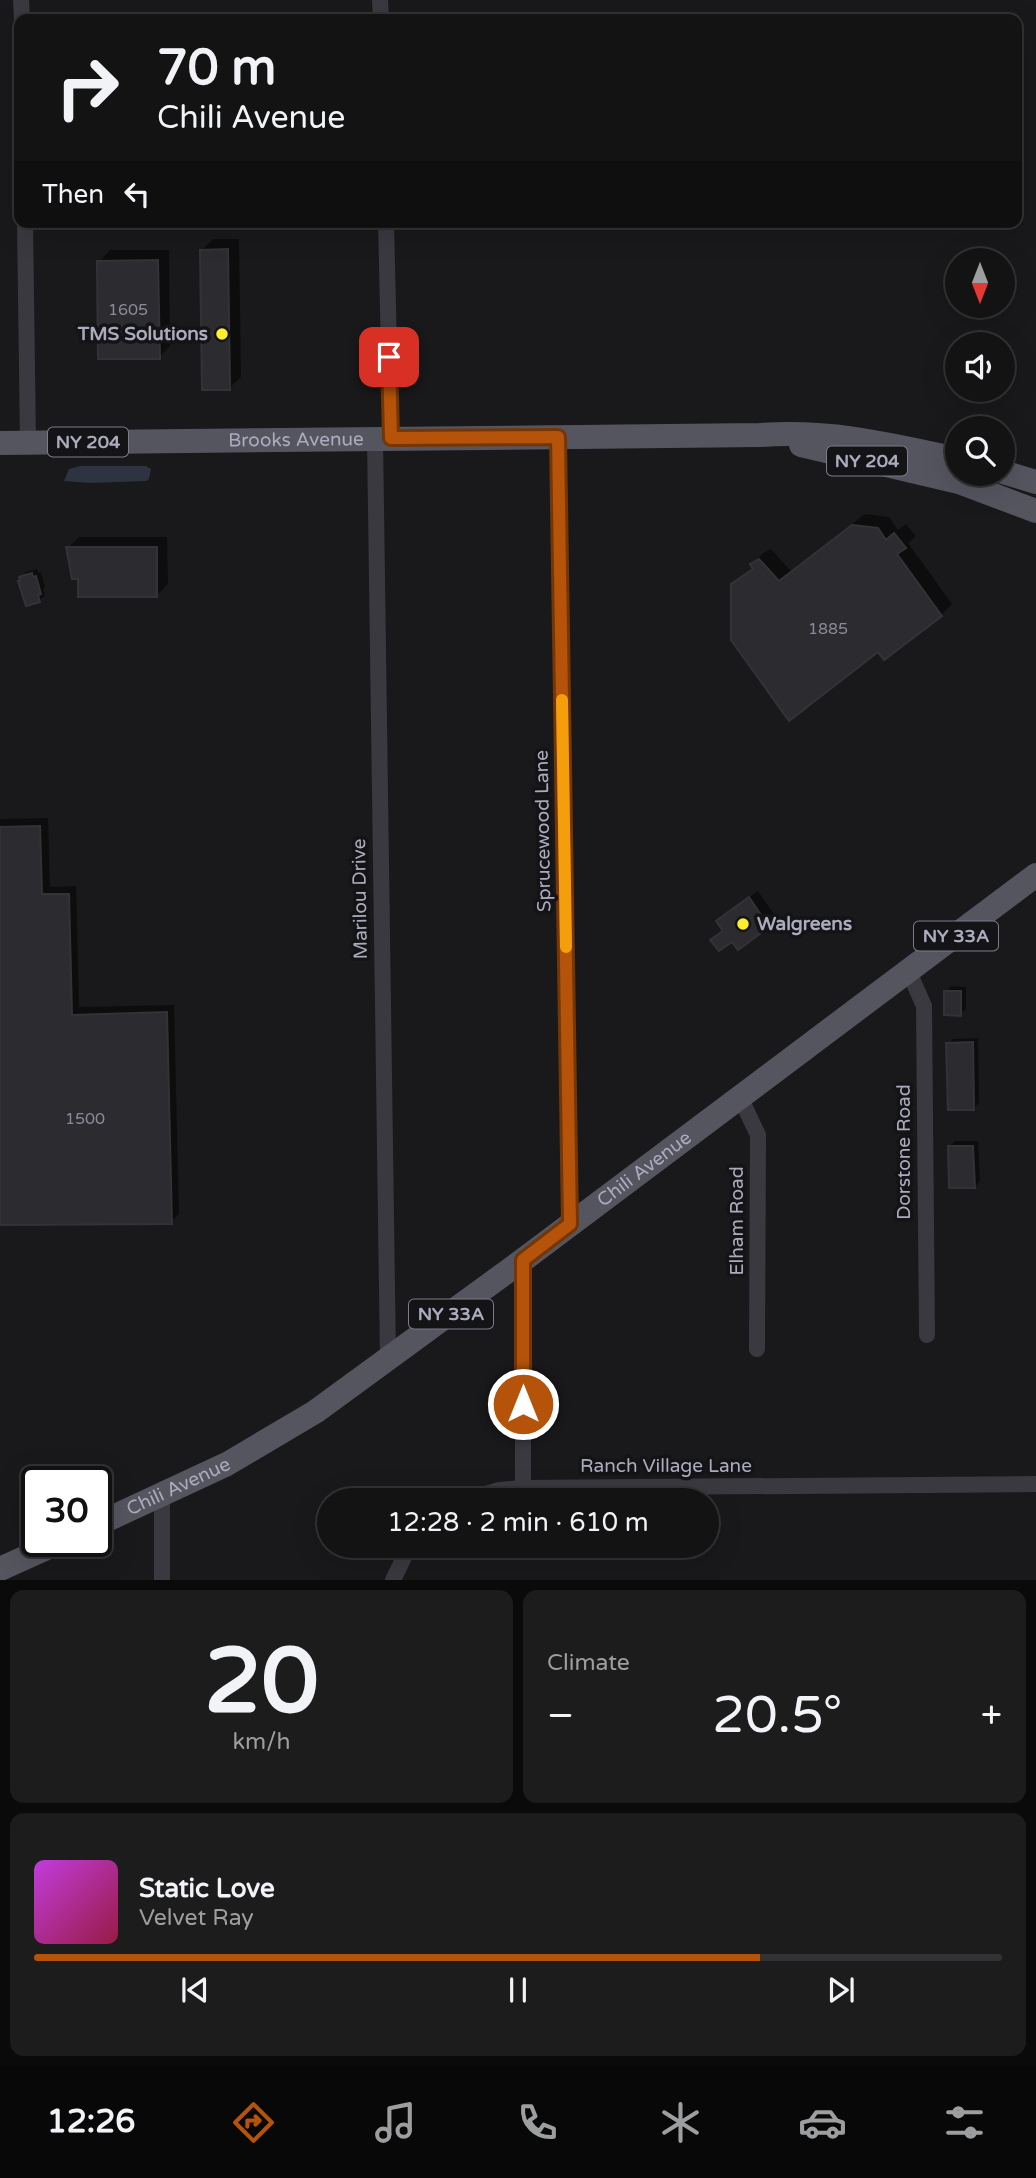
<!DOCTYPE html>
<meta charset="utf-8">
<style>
:root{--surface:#131314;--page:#1c1c1d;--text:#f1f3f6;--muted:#9d9ea0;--line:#323234;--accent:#b45309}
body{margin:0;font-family:"Varela Round",sans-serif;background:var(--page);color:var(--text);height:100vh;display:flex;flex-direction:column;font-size:26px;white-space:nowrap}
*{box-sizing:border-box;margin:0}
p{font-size:23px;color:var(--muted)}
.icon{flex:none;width:38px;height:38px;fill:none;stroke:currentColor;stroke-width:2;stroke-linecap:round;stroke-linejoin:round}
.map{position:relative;height:1580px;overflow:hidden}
.side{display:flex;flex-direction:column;gap:10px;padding:10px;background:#0a0a0b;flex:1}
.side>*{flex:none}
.top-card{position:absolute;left:14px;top:14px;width:1008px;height:214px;border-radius:14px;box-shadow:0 7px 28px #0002,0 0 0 2px var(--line);background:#131314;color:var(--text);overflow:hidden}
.needle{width:46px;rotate:180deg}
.controls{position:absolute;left:945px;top:248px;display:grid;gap:14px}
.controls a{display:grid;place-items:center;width:70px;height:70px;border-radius:50%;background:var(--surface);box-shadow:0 7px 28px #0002,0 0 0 2px var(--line);font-size:35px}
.speed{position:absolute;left:21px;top:1466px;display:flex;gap:14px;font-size:35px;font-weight:700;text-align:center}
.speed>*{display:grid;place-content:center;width:91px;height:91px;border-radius:50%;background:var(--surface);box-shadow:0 7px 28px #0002,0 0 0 2px var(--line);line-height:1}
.speed .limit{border:4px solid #111;border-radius:10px;background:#fff;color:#111}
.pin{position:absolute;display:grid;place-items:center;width:60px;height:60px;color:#fff;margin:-30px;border-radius:14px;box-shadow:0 4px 10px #0006}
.me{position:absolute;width:77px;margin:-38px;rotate:0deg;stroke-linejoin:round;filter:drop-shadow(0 0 5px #0008)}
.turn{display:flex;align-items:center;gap:24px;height:147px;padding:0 28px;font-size:32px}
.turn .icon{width:91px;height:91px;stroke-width:2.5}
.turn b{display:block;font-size:49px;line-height:60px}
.then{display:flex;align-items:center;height:66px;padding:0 28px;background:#0003;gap:14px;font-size:26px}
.big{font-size:52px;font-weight:600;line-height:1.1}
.side .tile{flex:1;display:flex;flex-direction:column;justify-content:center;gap:10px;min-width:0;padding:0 24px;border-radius:14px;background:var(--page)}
.side .dial{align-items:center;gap:0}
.dial b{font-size:91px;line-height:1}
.song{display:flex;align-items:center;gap:21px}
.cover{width:84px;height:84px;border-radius:10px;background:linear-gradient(135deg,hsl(290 70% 55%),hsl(340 70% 35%))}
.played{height:7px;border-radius:4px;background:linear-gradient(90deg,var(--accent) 75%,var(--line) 75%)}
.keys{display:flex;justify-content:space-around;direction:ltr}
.heat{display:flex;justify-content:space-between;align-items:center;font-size:38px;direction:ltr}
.side .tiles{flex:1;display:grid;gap:10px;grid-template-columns:1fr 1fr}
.tile:last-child{grid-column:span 2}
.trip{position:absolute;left:317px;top:1488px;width:402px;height:70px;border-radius:35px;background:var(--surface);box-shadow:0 7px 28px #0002,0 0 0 2px var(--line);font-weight:600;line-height:70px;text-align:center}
.dock{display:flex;height:112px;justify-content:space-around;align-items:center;background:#080808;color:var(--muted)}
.dock .icon{width:49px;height:49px}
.dock .active{color:var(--accent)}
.dock b{font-size:32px;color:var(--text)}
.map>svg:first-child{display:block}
.water{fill:#2d3340}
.shadow{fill:#0007}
.building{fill:#2c2b2f;stroke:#343237;stroke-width:2}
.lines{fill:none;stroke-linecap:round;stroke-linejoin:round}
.street{stroke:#3a3940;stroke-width:16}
.primary{stroke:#555560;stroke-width:24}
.route-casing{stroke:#753606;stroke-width:18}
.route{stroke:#b45309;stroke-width:12}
.slow{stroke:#f59e0b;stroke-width:12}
.poi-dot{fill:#ffee2d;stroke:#141316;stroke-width:2.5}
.labels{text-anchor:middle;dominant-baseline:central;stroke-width:7;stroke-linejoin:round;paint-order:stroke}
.number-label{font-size:16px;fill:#8a8a98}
.shield{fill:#141316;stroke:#7d7d8a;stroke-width:2}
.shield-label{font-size:18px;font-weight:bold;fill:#aaabbc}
.poi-label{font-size:19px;font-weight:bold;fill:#aaabbc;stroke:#141316;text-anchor:end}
.street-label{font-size:19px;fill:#aaabbc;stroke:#141316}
</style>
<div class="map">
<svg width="1036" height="1580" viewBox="0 0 1036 1580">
<rect width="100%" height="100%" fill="#19191b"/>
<path class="water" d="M80,466H146L151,469L149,479L146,481L90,483L64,481L69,469Z"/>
<path class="shadow" d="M132,222H166L162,226L132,227Z
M213,239H239L241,377L229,388L202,250Z
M110,250H169L170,346L159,357L99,262Z
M865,514L889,517L898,530L906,524L916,536L908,543L952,604L941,615L879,650L733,585L754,567L752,564L763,553L771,549L791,571Z
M79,537H167L168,584L157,595L80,577L68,548Z
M37,569L38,573L41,572L45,587L43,589L45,595L40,600L27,604L21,578L26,572Z
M48,818L50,887L76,886L79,1007L174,1005L179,1214L171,1222L0,1224V819Z
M758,891L776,917L738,947L733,940H712L724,929L727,913Z
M951,986L966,987V1009L960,1014L946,992Z
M978,1038L979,1103L974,1108L948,1044L953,1039Z
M955,1141H978L980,1181L975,1187L950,1146Z"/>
<path class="building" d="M228,249L230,390H202L200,250Z
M158,260L160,359H98L97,261Z
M852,525L878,528L886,540L894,533L906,548L897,554L942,616L884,660L878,652L789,721L731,640V584L753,569L750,564L759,559L779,581Z
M66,547H157V597H78V579H72Z
M32,573L33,577L36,576L41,594L38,595L40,602L26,606L18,581H20L19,577Z
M40,826L42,894H69L72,1015L167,1012L172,1224L0,1225V827Z
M749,897L769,927L738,950L732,942L719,951L710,940L723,931L716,921Z
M944,991H961V1016L944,1015Z
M973,1042L974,1110H948L946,1043Z
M948,1146H973L975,1188H949Z"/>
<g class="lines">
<path class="street" d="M21,0L22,19
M380,0L381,19
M25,222L28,443
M386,222L391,438
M558,437L570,1224
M375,438L388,1360
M909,972L924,1006L927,1335
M740,1097L758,1135L757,1349
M523,1260V1488
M162,1495V1580
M467,1500L499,1490L523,1488L1036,1484
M393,1580L410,1545"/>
<g class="primary">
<path id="s1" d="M0,443L760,435C831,430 888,444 957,459"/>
<path d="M801,445L959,482L1036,511"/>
<path d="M1003,472L1036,482"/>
<path id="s2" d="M96,1525L227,1464L315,1412L523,1260L1036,875"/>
<path d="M0,1569L60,1542"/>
</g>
</g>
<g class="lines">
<g class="route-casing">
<path id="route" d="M389,357L391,438L558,437L570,1224L523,1260V1404"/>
</g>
<use href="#route" class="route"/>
<path class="slow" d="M562,700L566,947"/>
</g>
<g class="poi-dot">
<circle cx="222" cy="334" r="7"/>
<circle cx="743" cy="924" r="7"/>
</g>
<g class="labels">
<g class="number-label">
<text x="128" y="310">1605</text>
<text x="828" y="629">1885</text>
<text x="85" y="1119">1500</text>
</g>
<g class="shield">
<rect x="48" y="427.5" width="80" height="29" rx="5"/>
<rect x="827" y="446.5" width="80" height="29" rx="5"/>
<rect x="914" y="921.5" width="84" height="29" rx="5"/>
<rect x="409" y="1299.5" width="84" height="29" rx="5"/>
</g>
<g class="shield-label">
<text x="88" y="442">NY 204</text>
<text x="867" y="461">NY 204</text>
<text x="956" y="936">NY 33A</text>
<text x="451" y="1314">NY 33A</text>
</g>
<g class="poi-label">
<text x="208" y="334">TMS Solutions</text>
<text x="757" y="924" text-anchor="start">Walgreens</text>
</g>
<g class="street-label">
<text stroke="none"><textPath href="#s1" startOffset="296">Brooks Avenue</textPath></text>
<text transform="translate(543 831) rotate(-91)">Sprucewood Lane</text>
<text transform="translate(360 899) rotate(-91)">Marilou Drive</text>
<text transform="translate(904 1152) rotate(-90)">Dorstone Road</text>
<text stroke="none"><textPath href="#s2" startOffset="656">Chili Avenue</textPath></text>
<text transform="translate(737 1221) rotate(-90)">Elham Road</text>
<text x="666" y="1466">Ranch Village Lane</text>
<text stroke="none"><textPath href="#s2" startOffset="91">Chili Avenue</textPath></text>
</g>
</g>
</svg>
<div class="controls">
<a><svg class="needle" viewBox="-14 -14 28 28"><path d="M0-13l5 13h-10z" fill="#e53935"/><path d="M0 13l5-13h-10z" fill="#9d9ea0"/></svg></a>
<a><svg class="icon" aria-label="sound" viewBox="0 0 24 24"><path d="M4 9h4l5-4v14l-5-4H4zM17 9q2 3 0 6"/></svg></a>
<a><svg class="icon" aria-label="search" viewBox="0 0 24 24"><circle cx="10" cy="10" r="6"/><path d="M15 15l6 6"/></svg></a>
</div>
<div class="speed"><div class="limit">30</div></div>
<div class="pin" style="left:389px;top:357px;background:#d93025"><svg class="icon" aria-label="arrive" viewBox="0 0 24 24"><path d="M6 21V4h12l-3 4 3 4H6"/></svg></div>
<svg class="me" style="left:523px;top:1404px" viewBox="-20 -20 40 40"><circle r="17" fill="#b45309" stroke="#fff" stroke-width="3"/><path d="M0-11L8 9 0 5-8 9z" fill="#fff"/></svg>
<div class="trip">12:28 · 2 min · 610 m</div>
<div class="top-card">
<div class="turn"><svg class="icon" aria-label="right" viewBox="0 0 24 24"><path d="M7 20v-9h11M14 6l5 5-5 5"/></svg><div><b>70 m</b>Chili Avenue</div></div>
<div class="then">Then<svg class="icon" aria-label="left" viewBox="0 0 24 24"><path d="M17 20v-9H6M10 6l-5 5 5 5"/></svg></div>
</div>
</div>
<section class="side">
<div class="tiles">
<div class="tile dial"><b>20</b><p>km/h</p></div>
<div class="tile"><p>Climate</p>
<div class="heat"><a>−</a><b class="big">20.5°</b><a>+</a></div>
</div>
<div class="tile">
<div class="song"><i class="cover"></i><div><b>Static Love</b><p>Velvet Ray</p></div></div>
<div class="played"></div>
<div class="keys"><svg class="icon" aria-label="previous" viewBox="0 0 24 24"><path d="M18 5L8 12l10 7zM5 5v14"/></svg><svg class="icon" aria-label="pause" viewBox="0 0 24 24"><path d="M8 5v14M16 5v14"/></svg><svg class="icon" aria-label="next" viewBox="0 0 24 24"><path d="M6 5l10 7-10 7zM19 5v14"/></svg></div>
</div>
</div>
</section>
<nav class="dock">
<b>12:26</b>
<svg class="icon active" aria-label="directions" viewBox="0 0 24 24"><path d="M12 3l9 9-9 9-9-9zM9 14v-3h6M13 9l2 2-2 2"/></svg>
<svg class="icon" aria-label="music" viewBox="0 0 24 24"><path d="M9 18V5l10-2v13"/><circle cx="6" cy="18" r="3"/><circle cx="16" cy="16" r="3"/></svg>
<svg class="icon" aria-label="phone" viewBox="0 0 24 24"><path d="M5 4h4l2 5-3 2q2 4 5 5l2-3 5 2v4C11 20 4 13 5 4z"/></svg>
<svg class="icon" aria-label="climate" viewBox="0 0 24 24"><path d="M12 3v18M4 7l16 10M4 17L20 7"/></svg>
<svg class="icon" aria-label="car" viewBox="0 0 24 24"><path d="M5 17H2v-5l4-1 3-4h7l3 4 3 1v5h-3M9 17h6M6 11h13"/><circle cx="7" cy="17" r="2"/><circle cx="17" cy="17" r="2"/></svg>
<svg class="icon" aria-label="filters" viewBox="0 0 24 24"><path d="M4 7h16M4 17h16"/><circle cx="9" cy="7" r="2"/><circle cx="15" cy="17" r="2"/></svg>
</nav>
